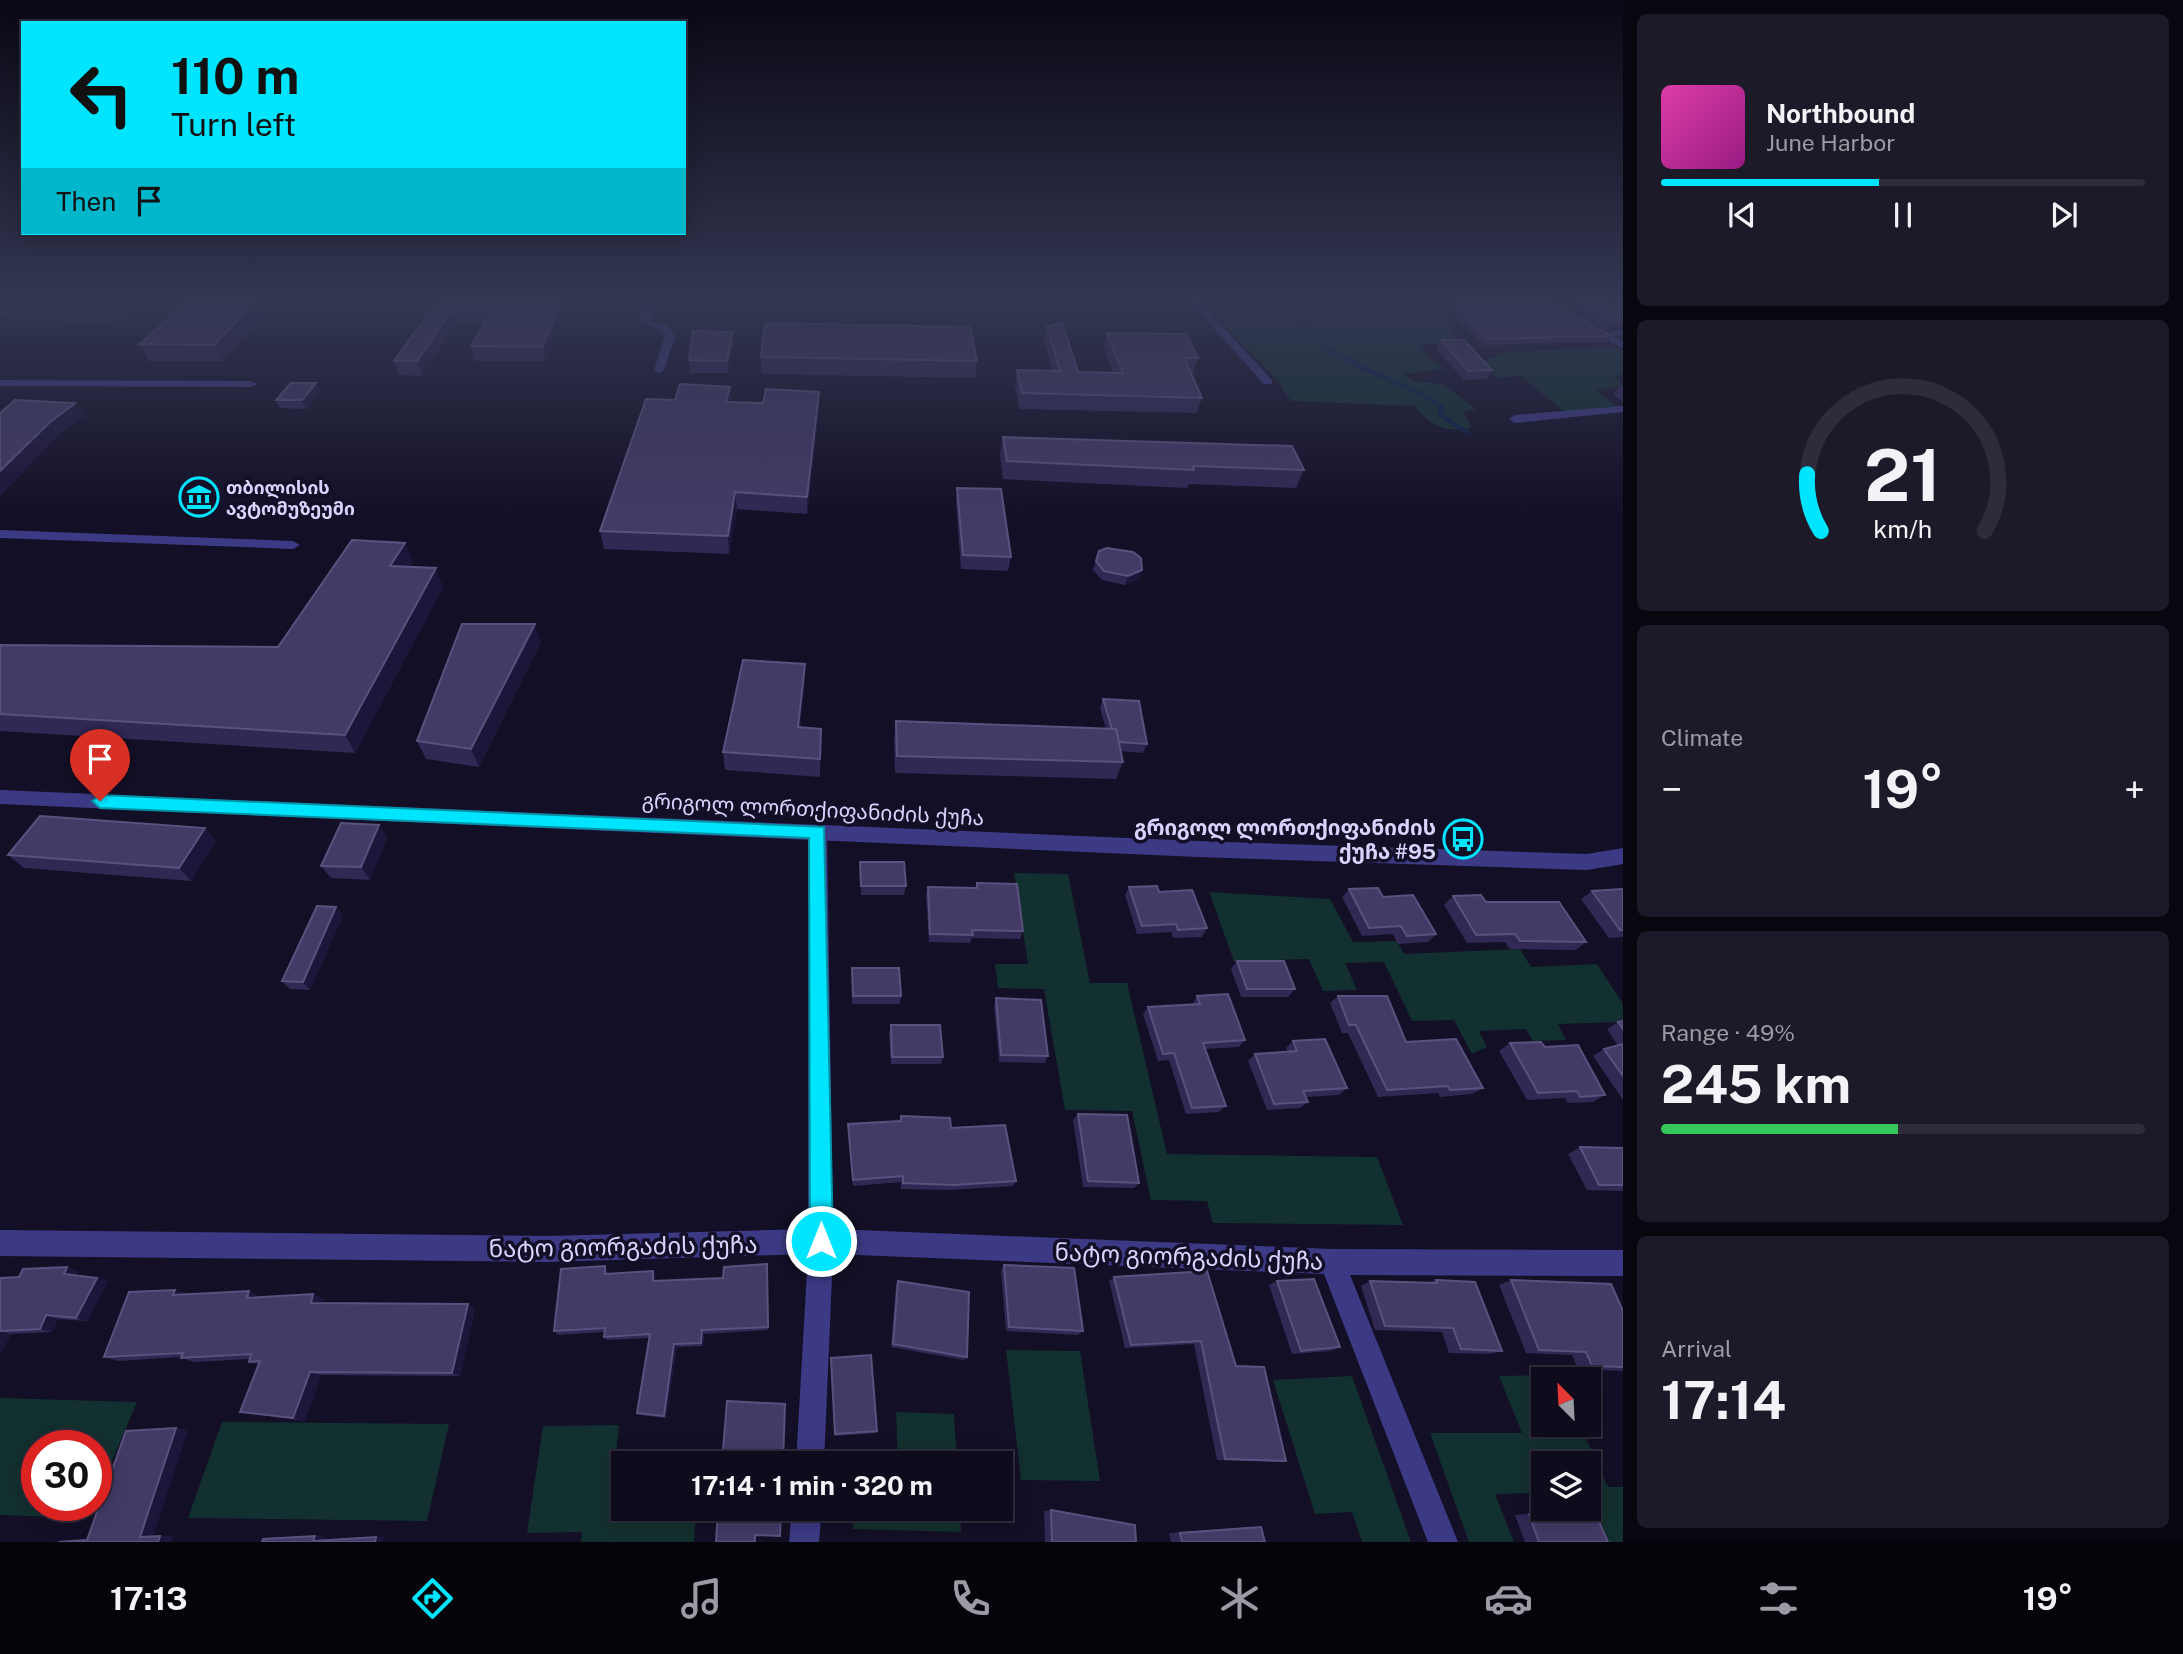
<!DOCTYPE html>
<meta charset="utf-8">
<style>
:root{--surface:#0e0b1c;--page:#1c1929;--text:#f1f3f6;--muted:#9b9ba3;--line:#2e2b3b;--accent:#00e5ff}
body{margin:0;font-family:"Public Sans","Noto Sans Georgian",sans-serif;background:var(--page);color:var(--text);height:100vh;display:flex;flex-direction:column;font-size:26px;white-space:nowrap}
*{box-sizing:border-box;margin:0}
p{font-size:23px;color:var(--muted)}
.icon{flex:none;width:38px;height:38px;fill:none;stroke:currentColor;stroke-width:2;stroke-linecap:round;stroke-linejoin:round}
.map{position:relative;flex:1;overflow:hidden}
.details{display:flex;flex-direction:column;gap:14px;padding:14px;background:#08060f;width:560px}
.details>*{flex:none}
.hud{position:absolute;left:21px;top:21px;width:665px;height:214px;border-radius:0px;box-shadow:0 4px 18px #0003,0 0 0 2px var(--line);background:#00e5ff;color:#111;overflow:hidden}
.needle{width:46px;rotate:336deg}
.buttons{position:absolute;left:1531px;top:1367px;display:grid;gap:14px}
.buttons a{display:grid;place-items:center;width:70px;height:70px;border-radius:0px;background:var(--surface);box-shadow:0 4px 18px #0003,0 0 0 2px var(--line);font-size:35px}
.speed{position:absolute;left:21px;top:1430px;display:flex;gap:14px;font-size:35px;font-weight:700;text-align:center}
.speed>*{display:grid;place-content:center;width:91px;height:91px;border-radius:50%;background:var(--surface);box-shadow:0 4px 18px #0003,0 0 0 2px var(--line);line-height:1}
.speed .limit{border:10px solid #d22;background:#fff;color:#111}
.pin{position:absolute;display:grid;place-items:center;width:60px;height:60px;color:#fff;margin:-72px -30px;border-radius:50% 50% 50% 0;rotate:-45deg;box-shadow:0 0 7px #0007}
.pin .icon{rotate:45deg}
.me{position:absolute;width:77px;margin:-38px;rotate:0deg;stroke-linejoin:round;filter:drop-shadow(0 0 5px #0008)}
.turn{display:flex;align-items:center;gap:24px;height:147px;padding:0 35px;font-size:32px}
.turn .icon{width:91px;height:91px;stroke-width:2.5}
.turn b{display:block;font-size:49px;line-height:60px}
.then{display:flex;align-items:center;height:66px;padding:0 35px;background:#0003;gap:14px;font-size:26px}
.big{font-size:52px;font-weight:700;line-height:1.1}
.details .card{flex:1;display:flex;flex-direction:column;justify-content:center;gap:10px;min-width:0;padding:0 24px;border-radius:10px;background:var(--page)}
.details .dial{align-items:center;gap:0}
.dial svg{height:182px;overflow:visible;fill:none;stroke:var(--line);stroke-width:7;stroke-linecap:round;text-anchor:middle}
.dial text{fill:var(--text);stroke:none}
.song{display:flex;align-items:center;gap:21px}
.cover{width:84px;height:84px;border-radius:10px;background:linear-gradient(135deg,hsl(320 70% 55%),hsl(310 70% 35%))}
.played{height:7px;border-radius:4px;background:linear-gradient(90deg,var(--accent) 45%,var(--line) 45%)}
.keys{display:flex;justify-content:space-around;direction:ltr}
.heat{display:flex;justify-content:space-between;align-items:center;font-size:38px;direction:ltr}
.charge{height:10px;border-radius:5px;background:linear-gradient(90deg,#34c759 49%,var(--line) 0)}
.trip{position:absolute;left:611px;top:1451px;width:402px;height:70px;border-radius:0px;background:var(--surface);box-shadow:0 4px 18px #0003,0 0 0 2px var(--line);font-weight:700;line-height:70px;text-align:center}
.tabs{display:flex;height:112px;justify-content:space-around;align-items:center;background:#06040b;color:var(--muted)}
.tabs .icon{width:49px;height:49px}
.tabs .on{color:var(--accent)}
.tabs b{font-size:32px;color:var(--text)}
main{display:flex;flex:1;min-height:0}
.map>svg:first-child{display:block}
.green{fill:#12302f}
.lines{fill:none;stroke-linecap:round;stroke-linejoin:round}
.stream{stroke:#0a1f44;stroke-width:4.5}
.minor{fill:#3d3a85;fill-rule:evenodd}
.tertiary{fill:#3d3a85;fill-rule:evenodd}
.wall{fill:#312854}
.shaded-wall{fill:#1d163a}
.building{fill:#433a66;stroke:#5a527e;stroke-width:2}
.route{fill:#00e5ff;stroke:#0095a6;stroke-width:2}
.labels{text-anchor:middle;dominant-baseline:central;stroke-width:7;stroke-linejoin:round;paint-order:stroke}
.far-poi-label{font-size:18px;font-weight:bold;fill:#d9d4ff;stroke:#130f26;text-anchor:start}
.street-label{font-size:21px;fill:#d9d4ff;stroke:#130f26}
.poi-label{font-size:21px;font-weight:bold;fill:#d9d4ff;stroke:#130f26;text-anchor:end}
.near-street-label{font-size:24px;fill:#d9d4ff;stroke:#130f26}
</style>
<main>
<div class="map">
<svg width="1623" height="1542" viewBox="0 0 1623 1542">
<rect width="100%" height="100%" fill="#130f26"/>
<path class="green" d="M128,301H142L121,320L97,323L0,317V311L111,315Z
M1201,301H1440L1455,314L1444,316L1459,330L1449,331L1461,344H1419L1432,360L1445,369L1404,374L1413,381L1443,384L1476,409L1463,412L1472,428C1444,432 1433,427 1414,406L1291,401L1278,381Z
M1616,347L1623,351V375L1614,376L1623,386L1595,390L1619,408L1566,413L1521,376L1496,378L1479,363L1506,352Z
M1014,873L1068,874L1090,983H1127L1167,1154L1377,1157L1403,1225L1213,1223L1207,1201L1151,1200L1132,1111L1065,1110L1044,989L998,988L995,964H1028Z
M1209,892L1330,899L1353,942L1397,941L1404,954L1520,949L1531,967L1597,964L1623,1004V1022L1558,1024L1566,1040L1533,1041L1526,1029L1479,1031L1487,1047L1472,1054L1454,1020L1412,1021L1384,962L1345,963L1357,990L1323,991L1309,959L1234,961Z
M1006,1350L1080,1351L1100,1481L1021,1480Z
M1559,1375L1560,1379H1544V1424L1580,1425L1608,1487H1623V1542H1609L1589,1495V1463H1544L1543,1493L1495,1494L1514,1542H1469L1430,1433H1522L1499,1376Z
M1352,1376L1411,1542H1362L1352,1512L1315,1514L1273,1380Z
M0,1398L137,1402L96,1499V1446H37V1505H94L88,1518L0,1515Z
M896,1412L954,1414L957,1463H853L898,1462Z
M222,1422L449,1424L427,1521L188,1518Z
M619,1425L615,1466L623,1467V1508L696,1509L694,1542H581L582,1532L527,1533L543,1426Z
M853,1509H960L961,1532L853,1529Z"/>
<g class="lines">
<path class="stream" d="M1271,301L1286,315L1307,327L1334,354L1431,399L1442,407L1439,414L1467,432"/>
<path class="minor" d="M646,301H656L650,320L668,326L675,336L664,370L659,373L654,370L665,336L660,330L639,321Z
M1189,301H1199L1272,380V384H1264Z
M1623,329V335L1603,337L1598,334Z
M0,380L251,381L257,384L251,387L0,386Z
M1623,406V412L1515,423L1509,419L1515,415Z
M0,530L293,541L300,545L293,549L0,538Z
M818,825L825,827L827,832L833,1229L1332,1249L1623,1250V1276L1350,1275L1458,1542H1428L1324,1274L833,1254L824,1463H796L808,1254L547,1262L0,1256V1230L547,1236L808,1229L809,832L811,827Z
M792,1508H822L819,1542H789Z"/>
<path class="tertiary" d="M1542,301H1553L1623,342V349Z
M0,790L1198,841L1587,854L1623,848V864L1587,870L1198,857L0,804Z"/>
</g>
<path class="wall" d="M187,301H279L223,361H149L140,344Z
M437,301H570L545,361H475L471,346L484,324L456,323L422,376L399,375L394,361Z
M1446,301H1543L1553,307L1611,336L1607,342L1483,345L1454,317L1457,310H1459Z
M1576,301H1608L1607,302L1623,310V327L1607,330L1573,310Z
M1047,327L1078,372H1113L1104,348L1107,333L1198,358L1193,373H1191L1202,398L1197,413L1019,409L1015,385L1017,370L1053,371L1044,341Z
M1441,340L1492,370L1486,379L1464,380L1436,348Z
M733,344L728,373H690L689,360Z
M761,357L977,361L975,378L762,374Z
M316,383L320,392L306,409L280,408L276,400Z
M1623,386V402L1613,395L1619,387Z
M730,387L731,402L819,409L807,514L737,509L729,554L604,549L600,531L675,400Z
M1003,437L1304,470L1296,488L1189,484L1187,488L1003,479L1000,455Z
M957,488L1011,557L1008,571L961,569L956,502Z
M1099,551L1139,579L1125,585L1102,580L1093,570Z
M413,561L409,567L443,587L355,753L0,731V645L278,647Z
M541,642L479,767L426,759L417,741Z
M805,664V682L800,728L821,729L820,777L725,770L723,752Z
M1103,699L1147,744L1143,753L1121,751L1123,762L1116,779L895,773L894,739L896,721L1106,729L1100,708Z
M379,825L387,838L370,880L331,878L321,866Z
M205,828L216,841L191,881L24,868L8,855Z
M860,862L906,886L904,895H861Z
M977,883L1023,931L1020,939L972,938L970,943L929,942L926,895L928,887L975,888Z
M1129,887L1159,892L1207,928L1202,937L1173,938L1171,932L1137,934L1125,895Z
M1349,889L1383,897L1436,934L1428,942L1398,944L1393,934L1362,936L1342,897Z
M1623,889V937L1609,938L1581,899L1592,891Z
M1453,896L1486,902L1586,942L1576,950L1510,949L1505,942L1467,943L1444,905Z
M343,915L310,990L290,989L282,981Z
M1237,961L1295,989L1288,997H1241L1231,969Z
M852,968L901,996L900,1004H852Z
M1197,996L1245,1040L1239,1047L1205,1049L1226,1106L1219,1112L1186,1114L1169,1060L1158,1061L1143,1014L1148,1007L1192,1005Z
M1338,996L1406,1042L1483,1088L1472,1094L1440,1097L1438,1093L1378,1097L1348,1033H1342L1330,1003Z
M996,998L1048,1056L1045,1063L999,1062L994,1006Z
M1623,1021V1100L1593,1056L1604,1049L1618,1046L1607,1029L1618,1022Z
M891,1025L943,1057L941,1064H891L889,1033Z
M1293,1041L1347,1088L1339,1095L1306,1097L1308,1102L1300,1108L1267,1110L1248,1061L1255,1054L1287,1051L1286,1048Z
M1510,1043L1545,1047L1605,1095L1593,1102L1568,1103L1565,1098L1527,1100L1499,1051Z
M1078,1114L1139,1183L1134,1188L1083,1187L1073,1120Z
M901,1116L951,1128L1016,1181L1013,1186L950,1190L901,1189V1182L853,1186L848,1130V1124L900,1121Z
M1580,1147L1623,1148V1191L1587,1190L1568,1154Z
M767,1264L768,1330L704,1334L703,1346L677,1347L666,1418L640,1415L637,1413L649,1338L607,1340L604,1337V1332L558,1335L554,1331L609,1270L608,1274L653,1271L656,1276L655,1281L723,1278Z
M1004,1265L1083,1331L1078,1335L1006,1331L1001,1270Z
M78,1271L76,1276L108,1281L87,1321L58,1319L52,1332L11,1334L0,1354V1278Z
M1114,1277L1236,1366L1286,1461L1277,1462L1217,1460L1194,1344L1125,1348L1109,1281Z
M1436,1280L1502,1351L1489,1354L1449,1353L1442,1332L1375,1330L1361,1286L1370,1281L1428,1283Z
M1511,1280L1623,1311V1371L1578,1369L1572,1355L1526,1353L1499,1285Z
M898,1281L967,1357L964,1360L891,1347L896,1286Z
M1277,1281L1340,1347L1330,1351L1292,1354L1269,1285Z
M175,1290L187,1294L260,1296V1297L324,1299L322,1303L475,1309L460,1376L321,1375L305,1421L240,1412L258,1364L249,1362L250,1359L195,1362L181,1358L182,1357L119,1361L104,1357Z
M831,1361L877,1431L876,1433L835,1436Z
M1051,1510L1136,1542H1045L1044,1511Z
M1529,1514L1608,1542H1525L1515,1515Z
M1248,1527H1261L1265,1542H1171L1169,1533Z"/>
<path class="shaded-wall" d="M257,301H279L223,361L214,345Z
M562,301H570L545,361L542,347Z
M452,310L456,323L422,376L417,361Z
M1623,321V327L1607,330L1612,322Z
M733,332V344L728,373L727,361Z
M316,383L320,392L306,409L302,400Z
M730,387L731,404L726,402Z
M819,392V409L807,514V497Z
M75,403L84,416L58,436L0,496V471L49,423Z
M735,492L737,509L729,554L728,536Z
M405,543L413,561L398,585L390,566Z
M436,568L443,587L355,753L345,735Z
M1142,570L1139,579L1125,585L1128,576Z
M535,624L541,642L479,767L471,749Z
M805,664V682L798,745V727Z
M379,825L387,838L370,880L361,867Z
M205,828L216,841L191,881L179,868Z
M336,907L343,915L310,990L303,982Z
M67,1267L78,1271L75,1278L64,1274Z
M653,1271L656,1276L655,1285L653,1281Z
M97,1278L108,1281L87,1321L76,1318Z
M175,1290L188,1295H173Z
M249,1291L260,1296L258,1302L247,1298Z
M313,1294L324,1299L321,1308L311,1303Z
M468,1304L475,1309L460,1376L452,1373Z
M46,1315L58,1319L52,1332L40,1329Z
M702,1330L704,1334L703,1346L701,1343Z
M0,1331L11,1334L0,1354Z
M674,1344L677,1347L666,1418L664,1416Z
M310,1372L321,1375L305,1421L293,1418Z
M176,1428L188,1430L153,1537H140Z
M160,1536H173L171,1542H158Z
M315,1536H324L323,1540L313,1541Z
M384,1536L383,1542H375L376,1537Z"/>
<path class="building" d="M187,301H257L214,345L140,344Z
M437,301H562L542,347L471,346L492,310H452L417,361H394Z
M1458,301H1543L1553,307L1560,306L1611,336L1487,339L1457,310H1471Z
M1578,301H1605L1623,310V321L1612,322L1578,302Z
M1062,322L1078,372L1123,373L1107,333L1186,334L1198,358H1184L1202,398L1022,393L1017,370L1060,371L1047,327Z
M765,323L970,327L977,361L761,357Z
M693,331L733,332L727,361L689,360Z
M1441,340H1464L1492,370L1468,371Z
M291,383H316L302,400H276Z
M680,384L730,387L726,402L763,403L766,389L819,392L807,497L735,492L728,536L600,531L646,399L675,400Z
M15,400L75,403L49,423L0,471V413Z
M1003,437L1292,446L1304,470L1193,466L1194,470L1007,461Z
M957,488L1001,489L1011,557L963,555Z
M352,540L405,543L390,566L436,568L345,735L0,714V645L278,647Z
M1107,548L1133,552L1141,558L1142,570L1128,576L1104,571L1096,561L1099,551Z
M462,624H535L471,749L417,741Z
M743,660L805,664L798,727L821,729L820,759L723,752Z
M1103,699L1139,701L1147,744L1119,742L1116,729H1112Z
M896,721L1116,729L1123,762L897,756Z
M40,816L205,828L179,868L8,855Z
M341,823L379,825L361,867L321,866Z
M860,862H904L906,886H861Z
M977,883L1017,884L1023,931L972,930L973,935L930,934L928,887L977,888Z
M1157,886L1159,892L1192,890L1207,928L1178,930L1176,924L1142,926L1129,887Z
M1378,888L1383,897L1413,895L1436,934L1407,936L1401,926L1369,928L1349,889Z
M1623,889V930H1620L1592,891Z
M1481,895L1486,902H1559L1586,942L1520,941L1515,934L1476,935L1453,896Z
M317,906L336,907L303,982L282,981Z
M1237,961H1284L1295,989H1247Z
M852,968H899L901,996H853Z
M1228,994L1245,1040L1203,1043L1226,1106L1192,1108L1174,1053L1163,1054L1148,1007L1200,1004L1197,996Z
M1338,996H1387L1406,1042L1456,1039L1483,1088L1450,1090L1448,1086L1387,1090L1356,1025H1349Z
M996,998L1041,1000L1048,1056L1001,1055Z
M1623,1021V1029L1618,1022Z
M891,1025H940L943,1057H892Z
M1325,1039L1347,1088L1303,1091L1308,1102L1274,1104L1255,1054L1297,1051L1293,1041Z
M1541,1042L1545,1047L1578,1045L1605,1095L1580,1097L1577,1091L1538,1093L1510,1043Z
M1623,1044V1076L1604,1049Z
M1078,1114L1127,1115L1139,1183L1088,1181Z
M901,1116L950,1118L951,1128L1005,1125L1016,1181L953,1185L903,1183V1176L853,1180L848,1124L901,1121Z
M1580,1147L1623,1148V1185H1599Z
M767,1264L768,1327L702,1330L701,1343L674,1344L664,1416L637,1413L650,1334L604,1337L605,1328L554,1331L561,1269L605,1266V1274L653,1271V1281L723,1278L724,1267Z
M1004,1265L1074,1268L1083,1331L1009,1327Z
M67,1267L64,1274L97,1278L76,1318L46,1315L40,1329L0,1331V1278L19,1277L23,1269Z
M1207,1271L1236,1366L1264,1367L1286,1461L1225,1459L1201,1341L1131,1345L1114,1277Z
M1314,1279L1340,1347L1301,1351L1277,1281Z
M1436,1280L1475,1282L1502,1351L1461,1349L1453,1328L1385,1326L1370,1281L1437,1283Z
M1511,1280L1611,1284L1623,1311V1367L1592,1366L1586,1352L1539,1350Z
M898,1281L969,1292L967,1357L893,1344Z
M175,1290L173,1295L249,1291L247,1298L313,1294L311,1303L468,1304L452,1373L310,1372L293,1418L240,1412L260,1361L249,1362L251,1354L181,1358L183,1353L104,1357L129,1292Z
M871,1355L877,1431L835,1434L831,1358Z
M727,1401L785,1404L783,1463H722Z
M176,1428L140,1537L160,1536L158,1542H58L87,1540L126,1431Z
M718,1508H781L780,1536L755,1535V1542H716Z
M1051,1510L1135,1525L1136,1542H1052Z
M1529,1514L1597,1517L1608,1542H1539Z
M1261,1527L1265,1542H1182L1180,1533Z
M315,1536L313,1541L376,1537L375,1542H262L263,1539Z"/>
<linearGradient id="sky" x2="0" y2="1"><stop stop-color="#0a0815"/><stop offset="0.58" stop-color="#333752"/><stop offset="1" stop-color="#333752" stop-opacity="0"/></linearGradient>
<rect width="1623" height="517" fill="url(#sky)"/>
<path class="route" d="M100,795L824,827L833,1241L829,1249L821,1252L813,1249L810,1241L809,838L100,808L92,801Z"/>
<defs>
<g id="museum-ring" transform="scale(2.0125)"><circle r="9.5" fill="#130f26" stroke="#00e5ff" stroke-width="1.5"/><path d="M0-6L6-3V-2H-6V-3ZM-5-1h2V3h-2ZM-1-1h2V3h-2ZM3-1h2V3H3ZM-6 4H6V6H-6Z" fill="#00e5ff"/></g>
<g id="bus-ring" transform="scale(2.0125)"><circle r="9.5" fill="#130f26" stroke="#00e5ff" stroke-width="1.5"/><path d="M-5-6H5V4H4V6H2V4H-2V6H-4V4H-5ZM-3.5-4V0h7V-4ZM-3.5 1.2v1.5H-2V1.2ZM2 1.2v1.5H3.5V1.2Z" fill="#00e5ff"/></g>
</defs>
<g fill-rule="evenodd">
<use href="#museum-ring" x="199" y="497"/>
<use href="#bus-ring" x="1463" y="839"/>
</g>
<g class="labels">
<g class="far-poi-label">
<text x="226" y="487">თბილისის<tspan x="226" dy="21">ავტომუზეუმი</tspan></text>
</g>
<g class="street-label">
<text transform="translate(813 809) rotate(3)">გრიგოლ ლორთქიფანიძის ქუჩა</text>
</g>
<g class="poi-label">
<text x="1436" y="827">გრიგოლ ლორთქიფანიძის<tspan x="1436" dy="24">ქუჩა #95</tspan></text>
</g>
<g class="near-street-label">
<text transform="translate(623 1246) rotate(-1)">ნატო გიორგაძის ქუჩა</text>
<text transform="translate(1189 1256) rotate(2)">ნატო გიორგაძის ქუჩა</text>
</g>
</g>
</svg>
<div class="buttons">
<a><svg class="needle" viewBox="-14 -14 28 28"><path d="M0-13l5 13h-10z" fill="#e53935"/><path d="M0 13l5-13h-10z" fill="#9b9ba3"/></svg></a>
<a><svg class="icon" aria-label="layers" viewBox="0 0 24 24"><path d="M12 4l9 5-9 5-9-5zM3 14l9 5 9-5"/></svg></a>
</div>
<div class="speed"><div class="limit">30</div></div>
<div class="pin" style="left:100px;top:801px;background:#d93025"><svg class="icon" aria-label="arrive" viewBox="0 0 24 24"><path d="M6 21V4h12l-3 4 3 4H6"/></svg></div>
<svg class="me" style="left:821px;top:1241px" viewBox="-20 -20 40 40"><circle r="17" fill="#00e5ff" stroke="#fff" stroke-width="3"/><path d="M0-11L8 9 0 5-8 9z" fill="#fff"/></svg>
<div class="trip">17:14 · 1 min · 320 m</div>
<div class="hud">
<div class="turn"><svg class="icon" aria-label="left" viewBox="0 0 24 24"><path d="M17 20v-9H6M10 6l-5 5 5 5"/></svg><div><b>110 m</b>Turn left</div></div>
<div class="then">Then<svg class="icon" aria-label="arrive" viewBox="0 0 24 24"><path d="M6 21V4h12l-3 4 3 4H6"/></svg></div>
</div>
</div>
<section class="details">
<div class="card">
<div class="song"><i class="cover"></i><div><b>Northbound</b><p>June Harbor</p></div></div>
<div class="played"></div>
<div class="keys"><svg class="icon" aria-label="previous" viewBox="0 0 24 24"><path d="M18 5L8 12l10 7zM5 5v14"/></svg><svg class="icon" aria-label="pause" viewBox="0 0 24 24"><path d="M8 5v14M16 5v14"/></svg><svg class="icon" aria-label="next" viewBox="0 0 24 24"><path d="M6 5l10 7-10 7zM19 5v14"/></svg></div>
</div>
<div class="card dial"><svg viewBox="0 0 100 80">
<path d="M14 69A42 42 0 1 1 86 69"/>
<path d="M14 69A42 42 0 0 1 8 44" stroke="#00e5ff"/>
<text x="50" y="56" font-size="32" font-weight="700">21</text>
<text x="50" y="72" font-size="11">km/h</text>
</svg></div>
<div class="card"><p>Climate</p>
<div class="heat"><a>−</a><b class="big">19°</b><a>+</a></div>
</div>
<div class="card"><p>Range · 49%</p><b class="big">245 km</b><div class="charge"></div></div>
<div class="card"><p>Arrival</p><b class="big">17:14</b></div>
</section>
</main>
<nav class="tabs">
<b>17:13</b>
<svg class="icon on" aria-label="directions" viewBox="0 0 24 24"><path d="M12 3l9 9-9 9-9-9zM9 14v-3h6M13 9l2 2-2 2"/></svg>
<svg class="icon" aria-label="music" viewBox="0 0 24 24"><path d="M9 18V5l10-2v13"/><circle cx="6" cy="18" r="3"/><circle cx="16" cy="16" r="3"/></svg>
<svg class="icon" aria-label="phone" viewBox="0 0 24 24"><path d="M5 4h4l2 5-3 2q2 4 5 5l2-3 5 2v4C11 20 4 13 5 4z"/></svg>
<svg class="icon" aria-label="climate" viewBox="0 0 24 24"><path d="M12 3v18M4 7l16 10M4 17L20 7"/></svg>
<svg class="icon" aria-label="car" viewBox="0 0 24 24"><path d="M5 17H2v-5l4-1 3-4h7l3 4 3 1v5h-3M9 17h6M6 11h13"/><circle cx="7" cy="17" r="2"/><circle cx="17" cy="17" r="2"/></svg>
<svg class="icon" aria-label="filters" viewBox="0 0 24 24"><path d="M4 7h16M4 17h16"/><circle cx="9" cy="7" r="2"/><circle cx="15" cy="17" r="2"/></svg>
<b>19°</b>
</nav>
